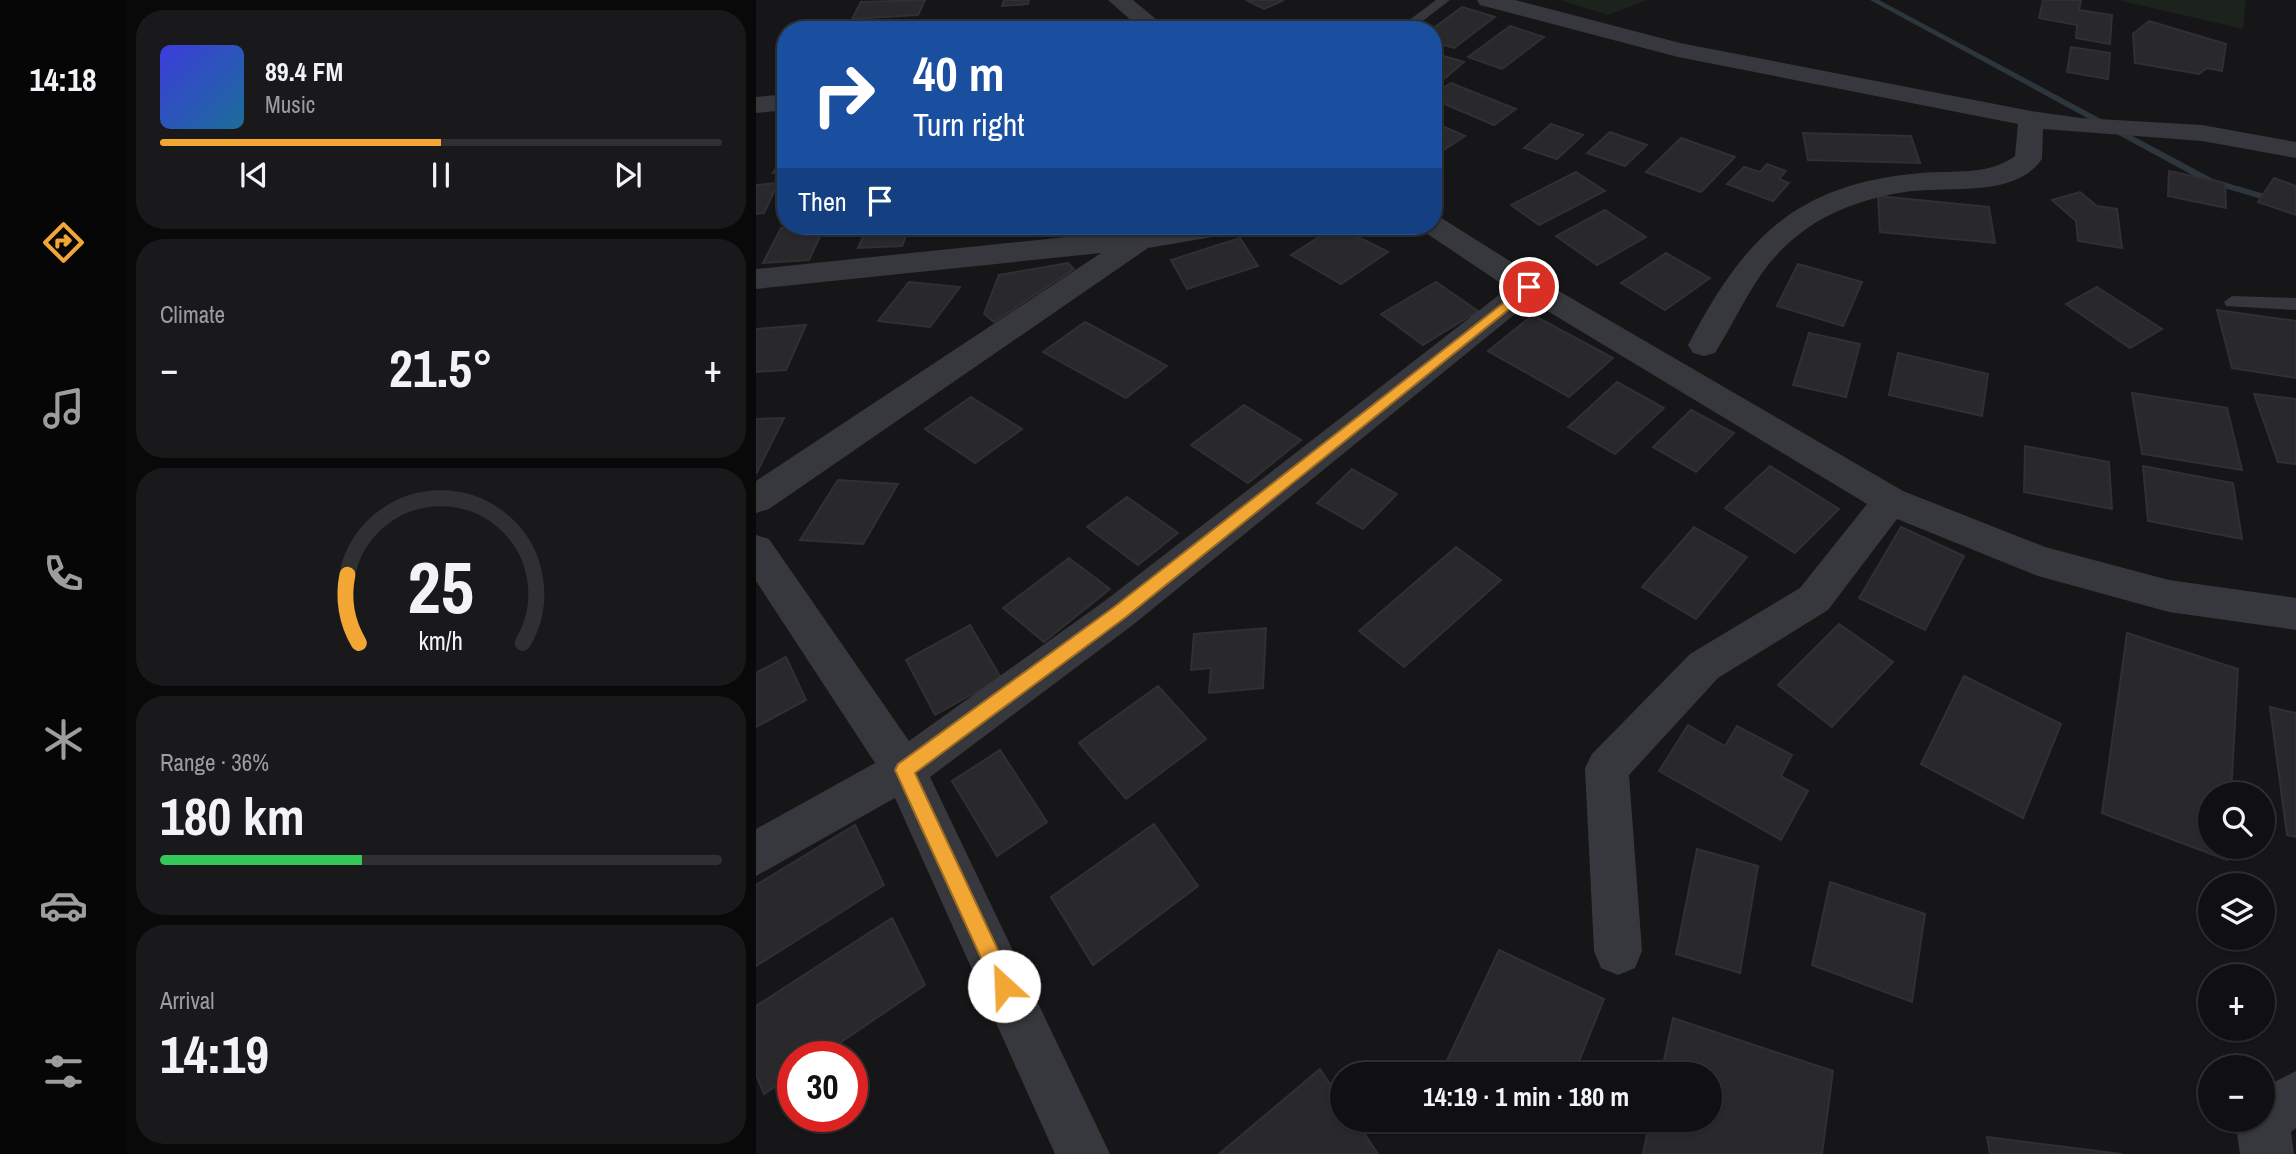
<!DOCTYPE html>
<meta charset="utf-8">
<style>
:root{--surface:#101012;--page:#19191b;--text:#f1f3f6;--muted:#9c9d9f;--line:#303032;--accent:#f2a634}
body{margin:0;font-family:"Archivo Narrow",sans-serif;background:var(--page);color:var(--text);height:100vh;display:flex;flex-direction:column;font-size:26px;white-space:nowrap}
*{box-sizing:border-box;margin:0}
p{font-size:23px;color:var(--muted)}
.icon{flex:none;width:38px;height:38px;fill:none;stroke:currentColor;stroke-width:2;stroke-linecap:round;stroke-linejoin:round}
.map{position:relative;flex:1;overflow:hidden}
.drawer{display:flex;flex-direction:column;gap:10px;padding:10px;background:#09090a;width:630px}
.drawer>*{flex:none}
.guide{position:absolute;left:21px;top:21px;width:665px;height:214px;border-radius:28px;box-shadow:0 2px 5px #0004,0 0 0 2px var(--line);background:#1a4fa0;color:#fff;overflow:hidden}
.buttons{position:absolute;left:1442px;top:782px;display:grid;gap:14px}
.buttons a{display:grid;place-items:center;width:77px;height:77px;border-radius:50%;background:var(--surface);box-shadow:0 2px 5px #0004,0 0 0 2px var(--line);font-size:35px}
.speed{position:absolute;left:21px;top:1041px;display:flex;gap:14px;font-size:35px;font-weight:700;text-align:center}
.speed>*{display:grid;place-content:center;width:91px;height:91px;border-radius:50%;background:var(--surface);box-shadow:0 2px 5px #0004,0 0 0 2px var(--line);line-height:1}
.speed .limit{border:10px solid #d22;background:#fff;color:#111}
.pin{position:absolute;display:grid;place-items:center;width:60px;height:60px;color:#fff;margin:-30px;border:4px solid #fff;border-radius:50%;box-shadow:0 2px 7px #0007}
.me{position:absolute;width:77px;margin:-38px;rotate:335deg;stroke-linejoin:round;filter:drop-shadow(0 0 5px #0008)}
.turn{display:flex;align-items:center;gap:24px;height:147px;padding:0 21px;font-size:32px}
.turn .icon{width:91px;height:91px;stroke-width:2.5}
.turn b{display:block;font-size:49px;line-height:60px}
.then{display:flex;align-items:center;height:66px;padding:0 21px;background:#0003;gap:14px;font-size:26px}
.big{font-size:52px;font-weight:800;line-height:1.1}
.drawer .card{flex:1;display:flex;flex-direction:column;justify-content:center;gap:10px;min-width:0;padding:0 24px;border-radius:28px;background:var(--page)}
.drawer .dial{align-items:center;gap:0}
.dial svg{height:182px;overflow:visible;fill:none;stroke:var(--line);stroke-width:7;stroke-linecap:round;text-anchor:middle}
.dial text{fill:var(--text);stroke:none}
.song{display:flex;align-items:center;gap:21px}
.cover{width:84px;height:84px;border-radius:10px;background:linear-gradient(135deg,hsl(240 70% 55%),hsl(200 70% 35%))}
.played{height:7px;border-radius:4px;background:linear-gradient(90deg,var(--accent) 50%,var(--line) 50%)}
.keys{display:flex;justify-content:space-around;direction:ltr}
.heat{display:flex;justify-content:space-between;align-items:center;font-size:38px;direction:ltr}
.charge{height:10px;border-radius:5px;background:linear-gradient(90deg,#34c759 36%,var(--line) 0)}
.trip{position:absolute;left:574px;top:1062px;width:392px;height:70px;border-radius:35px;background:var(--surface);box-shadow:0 2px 5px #0004,0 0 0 2px var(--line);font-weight:800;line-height:70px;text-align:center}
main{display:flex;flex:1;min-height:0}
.dock{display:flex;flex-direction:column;width:126px;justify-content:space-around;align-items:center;background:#060607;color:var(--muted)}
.dock .icon{width:49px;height:49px}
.dock .active{color:var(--accent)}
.dock b{font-size:32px;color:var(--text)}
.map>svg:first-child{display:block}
.green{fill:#1c231d}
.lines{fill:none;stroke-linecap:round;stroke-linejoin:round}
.stream{fill:#2c363c;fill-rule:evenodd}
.building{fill:#29292c;stroke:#303034;stroke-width:2}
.lane{fill:#37383d;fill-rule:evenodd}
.street{fill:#37383d;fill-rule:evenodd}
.route{fill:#f2a634;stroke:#9d6c22;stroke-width:2}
</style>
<main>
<nav class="dock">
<b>14:18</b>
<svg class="icon active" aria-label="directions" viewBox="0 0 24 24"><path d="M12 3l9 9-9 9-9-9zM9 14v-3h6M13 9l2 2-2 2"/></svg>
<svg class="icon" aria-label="music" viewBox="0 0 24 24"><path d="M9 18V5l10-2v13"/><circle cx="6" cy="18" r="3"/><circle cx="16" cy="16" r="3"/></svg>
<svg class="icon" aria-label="phone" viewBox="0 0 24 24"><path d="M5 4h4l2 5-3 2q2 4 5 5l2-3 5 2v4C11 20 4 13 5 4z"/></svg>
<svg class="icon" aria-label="climate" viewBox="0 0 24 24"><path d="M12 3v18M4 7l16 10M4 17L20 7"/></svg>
<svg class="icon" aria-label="car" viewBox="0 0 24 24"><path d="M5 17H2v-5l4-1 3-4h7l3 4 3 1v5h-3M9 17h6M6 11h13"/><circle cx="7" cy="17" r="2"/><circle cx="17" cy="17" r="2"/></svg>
<svg class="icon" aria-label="filters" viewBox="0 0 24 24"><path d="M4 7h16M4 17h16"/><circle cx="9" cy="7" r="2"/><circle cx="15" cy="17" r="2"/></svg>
</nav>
<section class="drawer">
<div class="card">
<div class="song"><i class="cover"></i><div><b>89.4 FM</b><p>Music</p></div></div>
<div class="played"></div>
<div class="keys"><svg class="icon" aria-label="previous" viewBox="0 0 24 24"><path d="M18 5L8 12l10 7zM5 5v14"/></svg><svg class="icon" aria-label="pause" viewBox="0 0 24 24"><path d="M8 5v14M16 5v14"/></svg><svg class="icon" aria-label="next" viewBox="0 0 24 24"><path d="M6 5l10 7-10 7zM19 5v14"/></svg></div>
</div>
<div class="card"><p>Climate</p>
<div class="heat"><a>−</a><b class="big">21.5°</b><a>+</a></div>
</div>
<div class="card dial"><svg viewBox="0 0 100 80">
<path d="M14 69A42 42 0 1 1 86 69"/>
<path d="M14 69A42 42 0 0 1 9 39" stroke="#f2a634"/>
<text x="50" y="56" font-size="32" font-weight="700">25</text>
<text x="50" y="72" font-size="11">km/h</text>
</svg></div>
<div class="card"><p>Range · 36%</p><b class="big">180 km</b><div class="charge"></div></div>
<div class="card"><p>Arrival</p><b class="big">14:19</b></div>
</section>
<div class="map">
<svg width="1540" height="1154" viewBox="0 0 1540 1154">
<rect width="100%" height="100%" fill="#161618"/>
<path class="green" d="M804,0H892L852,15Z
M1362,0H1490L1487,29Z"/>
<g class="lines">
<path class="stream" d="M1114,0H1123L1457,179L1540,203V209L1451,183Z"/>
</g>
<path class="building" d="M169,0L162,15L96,19L105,2Z
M248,0H273L272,4L246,6Z
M490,0H528L508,9Z
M1287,0H1325L1323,10L1356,15L1354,44L1320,38L1321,25L1283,18Z
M706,7L739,17L698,48L677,42L675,30Z
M1393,21L1470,44L1466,71L1451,68L1443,74L1379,63L1377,34Z
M754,26L788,37L746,69L712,57Z
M1315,47L1354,53L1352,79L1311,72Z
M677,53L708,62L688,79L677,76Z
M695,83L760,109L738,125L677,99V94Z
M677,122L709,136L677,157Z
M795,124L827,135L801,159L768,148Z
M854,132L891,145L869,166L831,153Z
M1047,133L1155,136L1164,163L1052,160Z
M925,138L979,157L945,192L890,172Z
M30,151V172L17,173Z
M1011,164L1030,171L1023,179L1033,183L1017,201L971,184L988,167L1004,172Z
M1413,171L1469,183L1470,208L1412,196Z
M820,172L849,191L783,225L755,205Z
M1518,178L1540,186V215L1502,202Z
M22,183L8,213L0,214V185Z
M1324,192L1341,206L1361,209L1366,248L1322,241L1320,221L1296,200Z
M1122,196L1233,207L1239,243L1124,232Z
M849,210L890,237L841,265L800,236Z
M69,226L53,260L7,263L25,228Z
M112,226H154L146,246L102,248Z
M168,226H225L223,231L164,235Z
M580,226L632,252L585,284L535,255Z
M484,238L502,266L431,289L415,260Z
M910,253L954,278L909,310L865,283Z
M312,263L318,269L238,322L228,314L243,275Z
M1042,264L1106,282L1087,326L1021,306Z
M153,282L204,287L174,327L122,321Z
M680,282L722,311L667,345L625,314Z
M1341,287L1406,329L1374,348L1310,304Z
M1461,310L1540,321V378L1476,368Z
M777,315L857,358L813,397L732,351Z
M329,322L411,366L370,398L287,352Z
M50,325L30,370L0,372V329Z
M1053,333L1104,344L1090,397L1037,385Z
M1142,353L1232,374L1226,416L1133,395Z
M861,382L908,408L859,454L812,427Z
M1376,393L1471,408L1486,470L1386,454Z
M1498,394L1540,399V464L1522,462Z
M215,397L266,429L219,463L169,429Z
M488,405L545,440L492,483L435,445Z
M935,410L978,433L940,472L897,447Z
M28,418L0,474V419Z
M1269,446L1353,462L1356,509L1268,492Z
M1014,466L1083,509L1039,553L969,508Z
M1387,466L1477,483L1486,539L1392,521Z
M596,469L641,494L607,529L561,503Z
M82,480L142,484L107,544L44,540Z
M371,497L422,533L382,565L331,527Z
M938,527L991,557L940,619L886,587Z
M1145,527L1208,556L1169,630L1103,598Z
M700,547L745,580L648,667L603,631Z
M313,558L354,589L288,642L247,608Z
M1083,624L1137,662L1076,727L1022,685Z
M214,625L245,678L179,715L150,660Z
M510,628L507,688L453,693L455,668L435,670L438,634Z
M1371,633L1482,669L1475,794H1454V847H1471V860L1346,813Z
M30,657L50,700L0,727V673Z
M1208,676L1305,724L1267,818L1165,764Z
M402,686L450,739L370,799L323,743Z
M1514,707L1540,713V837L1531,835Z
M932,725L969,746L981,726L1036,755L1025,776L1052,791L1025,840L903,771Z
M244,750L291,822L241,856L196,781Z
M398,824L442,886L337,965L295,897Z
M99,825L128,885L0,966V885Z
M941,849L1002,866L984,973L920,954Z
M1074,882L1169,914L1156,1002L1056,965Z
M136,918L169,985L63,1057H37V1075L8,1094L0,1074V1006Z
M743,950L848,999L818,1074L685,1073Z
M917,1018L1077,1071L1066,1154H887L894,1120H954V1074H905Z
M564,1069L586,1102V1120H599L622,1154H463Z
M1231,1137L1366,1154H1234Z"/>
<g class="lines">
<path class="lane" d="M680,0H694L655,30H640Z
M1476,296L1540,298V310L1470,306L1468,302Z"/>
<path class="street" d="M352,0H377L413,30H386Z
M721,0H759L924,43L1275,111L1325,118L1446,125L1540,142V158L1446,141L1287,129L1286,159C1258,199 1191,185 1149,192C1118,197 1087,206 1059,223C1003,259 992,300 959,353L948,356L937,353L932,345C988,238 1039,184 1165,173C1197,170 1232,176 1259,156L1262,124L922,57L724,5Z
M30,94V110L0,113V97Z
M677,216L687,219L784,280L1147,491L1289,547L1413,580L1540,598V630L1413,612L1282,576L1141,519L1072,610L962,678L873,775L886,951L879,968L862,975L845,968L838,951L829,768L836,754L934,654L1044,588L1111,504L775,301L378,624L174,777L354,1154H299L139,798L0,876V829L119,763L0,581V535L13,539L153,741L350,600L752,288L667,231L663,226H677Z
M416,226H482L478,232L468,235L392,248L13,509L0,513V481L345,253L0,289V269Z
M1540,1071V1128L1535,1132L1538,1154H1484L1479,1120H1507V1088Z"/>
</g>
<path class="route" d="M773,283L777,284V290L370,617L159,773L259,986L256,993L248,996L241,993L139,770L142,764L358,607Z"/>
</svg>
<div class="buttons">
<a><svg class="icon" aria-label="search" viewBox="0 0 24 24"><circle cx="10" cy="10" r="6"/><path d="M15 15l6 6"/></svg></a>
<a><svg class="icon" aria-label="layers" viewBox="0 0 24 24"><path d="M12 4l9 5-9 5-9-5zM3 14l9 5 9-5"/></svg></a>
<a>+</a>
<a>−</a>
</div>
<div class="speed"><div class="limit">30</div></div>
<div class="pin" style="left:773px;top:287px;background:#d93025"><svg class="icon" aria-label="arrive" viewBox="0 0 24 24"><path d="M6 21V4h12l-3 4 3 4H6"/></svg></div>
<svg class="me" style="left:248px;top:986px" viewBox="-20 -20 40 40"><circle r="19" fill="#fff"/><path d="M0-13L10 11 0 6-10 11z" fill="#f2a634"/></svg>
<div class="trip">14:19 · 1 min · 180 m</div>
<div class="guide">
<div class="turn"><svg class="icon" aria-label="right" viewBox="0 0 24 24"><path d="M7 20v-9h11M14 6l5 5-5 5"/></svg><div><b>40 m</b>Turn right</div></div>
<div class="then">Then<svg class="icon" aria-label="arrive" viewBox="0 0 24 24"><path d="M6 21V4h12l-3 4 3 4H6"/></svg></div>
</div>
</div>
</main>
